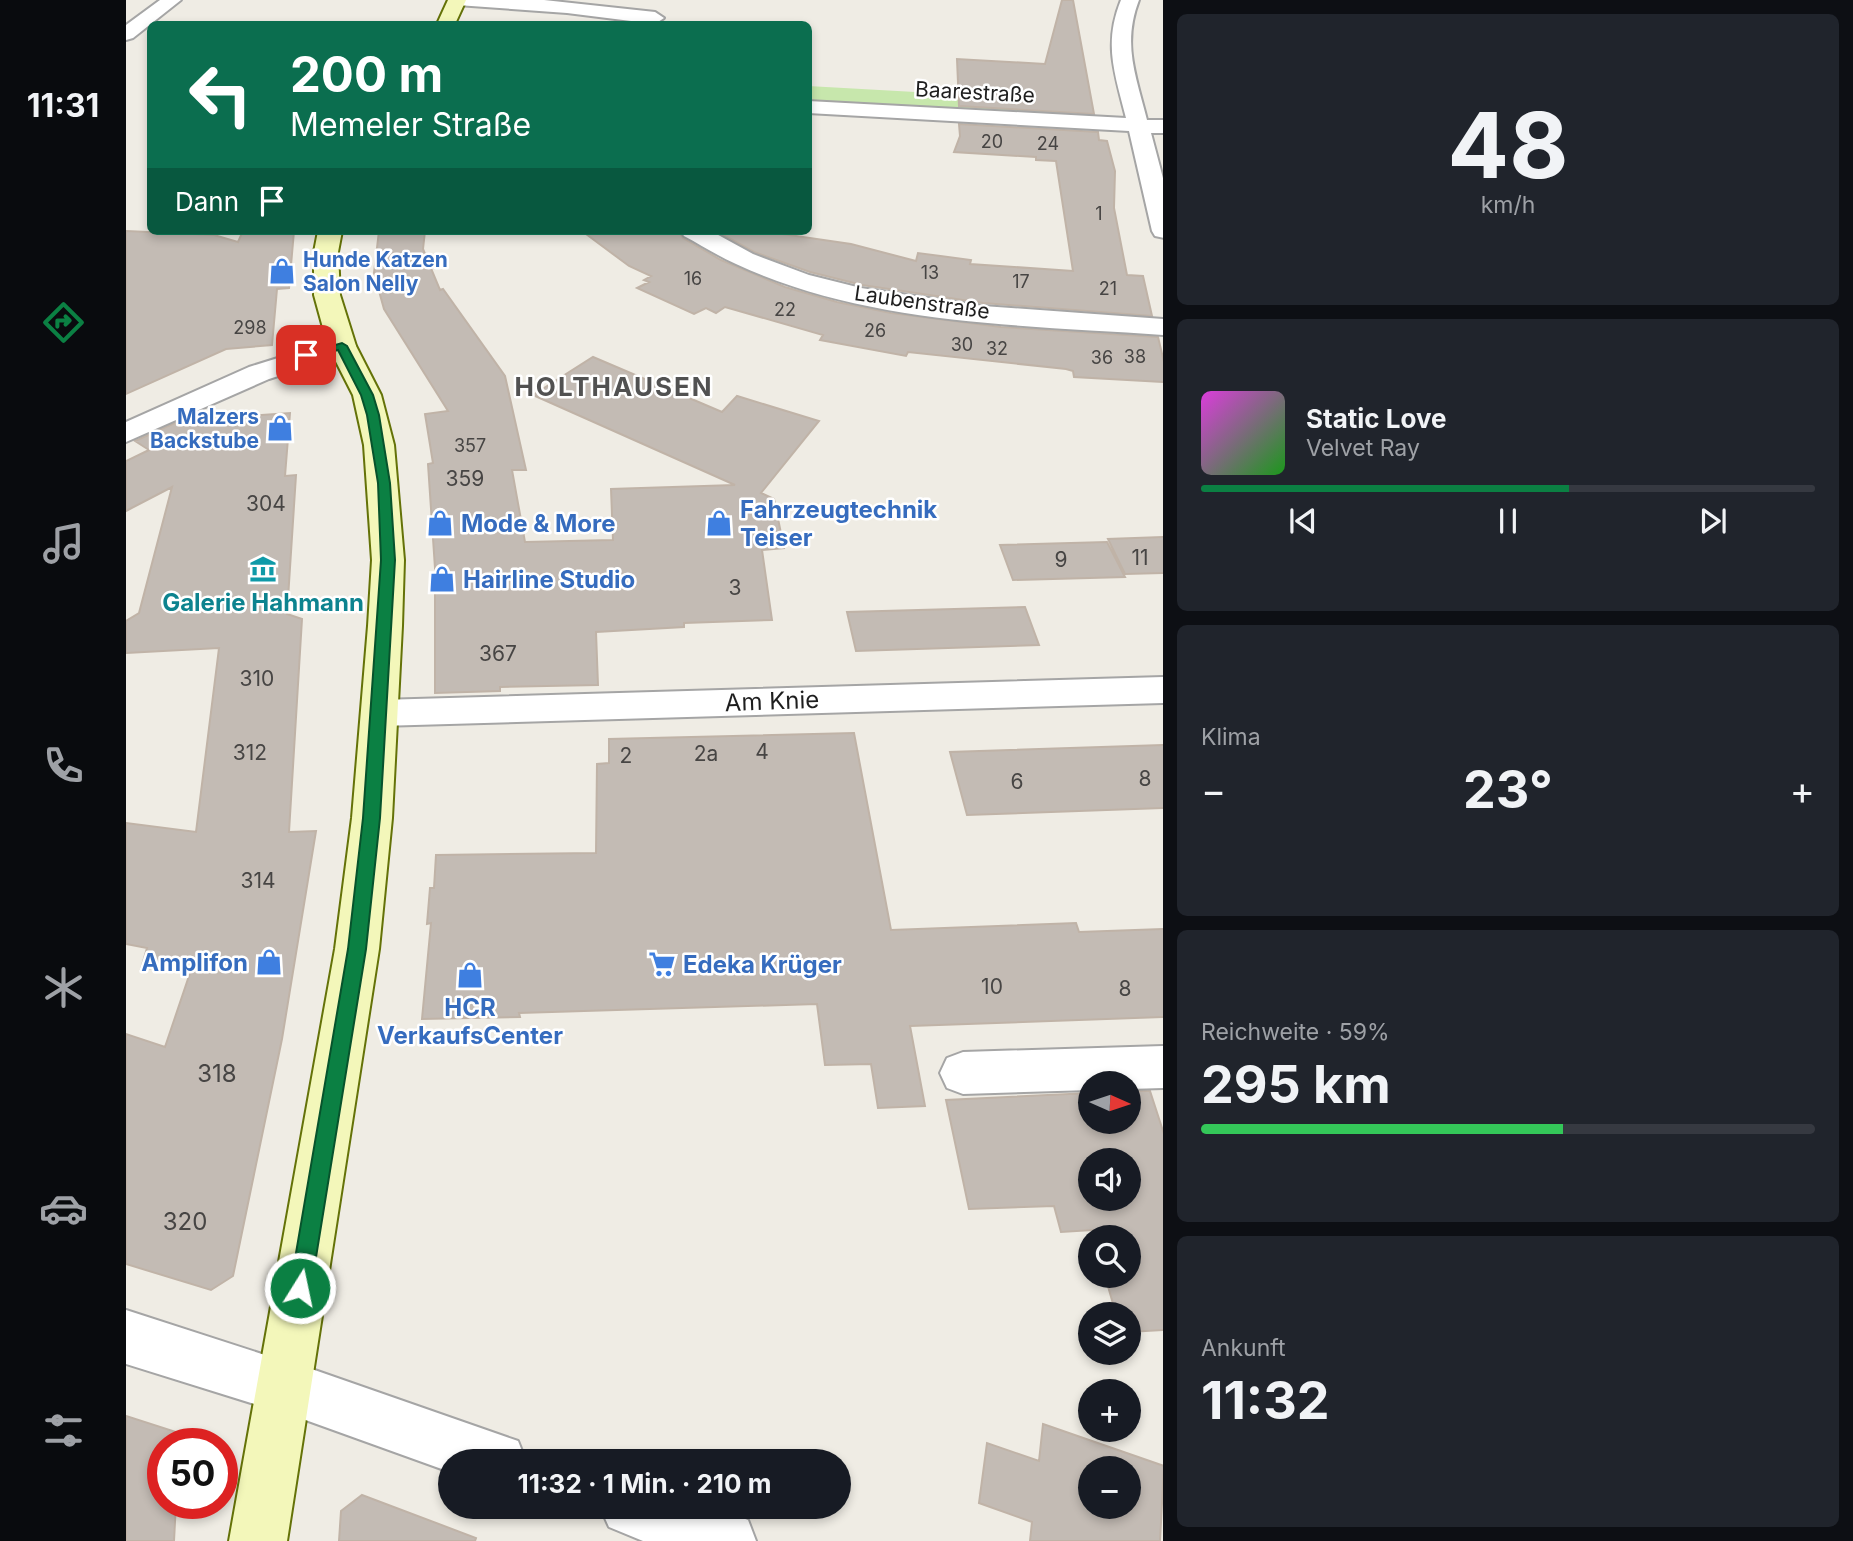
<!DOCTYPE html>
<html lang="de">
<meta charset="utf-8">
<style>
:root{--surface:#171b24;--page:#20242c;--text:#f1f3f6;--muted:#9ea1a6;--line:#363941;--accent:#0b8043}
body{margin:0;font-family:Inter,sans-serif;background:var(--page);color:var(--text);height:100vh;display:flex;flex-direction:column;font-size:26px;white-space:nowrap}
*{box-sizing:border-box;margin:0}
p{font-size:23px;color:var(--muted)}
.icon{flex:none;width:38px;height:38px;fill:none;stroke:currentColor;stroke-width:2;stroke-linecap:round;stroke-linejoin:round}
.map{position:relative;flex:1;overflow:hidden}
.panel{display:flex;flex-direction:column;gap:14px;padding:14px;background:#0d0f14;width:690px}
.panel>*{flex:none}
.hud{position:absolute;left:21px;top:21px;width:665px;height:214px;border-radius:10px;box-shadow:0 4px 10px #0003;background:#0b6e4f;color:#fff;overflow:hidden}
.needle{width:46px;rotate:93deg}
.tools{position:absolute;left:952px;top:1071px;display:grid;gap:14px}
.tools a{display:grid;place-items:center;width:63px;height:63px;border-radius:50%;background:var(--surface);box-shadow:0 4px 10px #0003;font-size:35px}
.speed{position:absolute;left:21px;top:1428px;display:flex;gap:14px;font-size:35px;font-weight:700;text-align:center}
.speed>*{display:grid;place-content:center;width:91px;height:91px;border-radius:50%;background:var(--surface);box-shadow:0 4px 10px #0003;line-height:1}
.speed .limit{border:10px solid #d22;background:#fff;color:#111}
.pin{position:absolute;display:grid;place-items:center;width:60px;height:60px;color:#fff;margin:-30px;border-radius:14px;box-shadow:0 4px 10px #0006}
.me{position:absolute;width:77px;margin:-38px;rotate:10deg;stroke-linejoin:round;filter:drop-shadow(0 0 5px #0008)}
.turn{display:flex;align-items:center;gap:24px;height:147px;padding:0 28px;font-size:32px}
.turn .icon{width:91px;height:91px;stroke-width:2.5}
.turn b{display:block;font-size:49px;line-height:60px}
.then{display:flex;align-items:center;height:66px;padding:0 28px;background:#0003;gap:14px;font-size:26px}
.big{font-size:52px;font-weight:700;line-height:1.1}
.panel .card{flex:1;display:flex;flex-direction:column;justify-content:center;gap:10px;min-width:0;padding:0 24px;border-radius:10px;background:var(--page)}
.panel .dial{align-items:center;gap:0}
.dial b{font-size:91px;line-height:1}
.song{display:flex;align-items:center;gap:21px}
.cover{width:84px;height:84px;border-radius:10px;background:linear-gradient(135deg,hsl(300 70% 55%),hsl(120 70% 35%))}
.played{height:7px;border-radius:4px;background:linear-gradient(90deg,var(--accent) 60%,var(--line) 60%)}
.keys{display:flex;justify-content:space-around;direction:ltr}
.heat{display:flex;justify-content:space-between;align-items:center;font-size:38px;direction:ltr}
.charge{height:10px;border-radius:5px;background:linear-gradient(90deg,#34c759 59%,var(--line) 0)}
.trip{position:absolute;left:312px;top:1449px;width:413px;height:70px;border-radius:35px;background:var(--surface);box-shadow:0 4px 10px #0003;font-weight:700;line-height:70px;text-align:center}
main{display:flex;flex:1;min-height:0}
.menu{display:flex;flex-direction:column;width:126px;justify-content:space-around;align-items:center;background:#090b0e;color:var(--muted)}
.menu .icon{width:49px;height:49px}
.menu .on{color:var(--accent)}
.menu b{font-size:32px;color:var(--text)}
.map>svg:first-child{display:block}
.grass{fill:#c7e7ac}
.building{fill:#c3bbb4;stroke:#c0b3a7;stroke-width:2;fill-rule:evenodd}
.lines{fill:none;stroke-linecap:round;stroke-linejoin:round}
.minor-casing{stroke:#a5a5a5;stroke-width:4}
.tertiary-casing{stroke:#a5a5a5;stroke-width:4}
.secondary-casing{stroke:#647208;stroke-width:4}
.minor{fill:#fff;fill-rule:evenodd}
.tertiary{fill:#fff;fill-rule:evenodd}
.secondary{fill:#f3f7ba;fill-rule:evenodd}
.route{fill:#0b8043;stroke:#07532c;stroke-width:2}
.labels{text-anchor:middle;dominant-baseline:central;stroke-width:5;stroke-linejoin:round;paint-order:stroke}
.far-number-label{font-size:18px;fill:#474544}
.far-street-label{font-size:21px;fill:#1e1e1e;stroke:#fff}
.far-shop-label{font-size:21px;font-weight:bold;fill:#366cbe;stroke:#fff;text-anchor:start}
.number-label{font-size:21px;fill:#474544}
.shop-label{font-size:24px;font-weight:bold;fill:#366cbe;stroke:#fff;text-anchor:start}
.culture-label{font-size:24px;font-weight:bold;fill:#0d838f;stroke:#fff}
.street-label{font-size:24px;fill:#1e1e1e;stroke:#fff}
.near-number-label{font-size:24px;fill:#474544}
.far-district-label{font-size:26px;font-weight:bold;letter-spacing:2px;fill:#515151;stroke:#fff}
</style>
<main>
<nav class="menu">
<b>11:31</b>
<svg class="icon on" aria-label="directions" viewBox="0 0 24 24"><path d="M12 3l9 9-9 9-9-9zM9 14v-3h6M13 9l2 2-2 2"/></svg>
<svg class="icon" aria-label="music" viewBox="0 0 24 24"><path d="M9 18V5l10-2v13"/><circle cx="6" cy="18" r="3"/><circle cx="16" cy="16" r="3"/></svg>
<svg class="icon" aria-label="phone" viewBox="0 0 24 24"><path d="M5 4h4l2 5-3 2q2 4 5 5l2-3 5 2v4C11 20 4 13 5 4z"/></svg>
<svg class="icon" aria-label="climate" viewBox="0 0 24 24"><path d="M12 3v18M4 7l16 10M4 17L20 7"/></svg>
<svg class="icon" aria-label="car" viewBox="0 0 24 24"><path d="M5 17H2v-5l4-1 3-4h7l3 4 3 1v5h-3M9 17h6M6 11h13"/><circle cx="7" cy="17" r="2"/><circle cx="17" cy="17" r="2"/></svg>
<svg class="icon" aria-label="filters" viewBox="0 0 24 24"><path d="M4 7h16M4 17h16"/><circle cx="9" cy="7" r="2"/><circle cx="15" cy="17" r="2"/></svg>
</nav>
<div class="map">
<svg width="1038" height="1541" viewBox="0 0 1038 1541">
<rect width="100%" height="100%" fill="#efece4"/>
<path class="grass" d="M682,86L930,100L946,109L939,116L683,103Z"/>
<path class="building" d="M936,0H947L968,114L833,106L831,59L919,64Z
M833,124L972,132L973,140L981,141L989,171L988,208L1001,275L1017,276L1026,316L857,303L736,285L684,272L628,252L590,231H636L725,244L790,261L792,253L845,260L844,264L947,271L930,161L910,160V157L828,152L834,136Z
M0,231L88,235L112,242L117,231H168L163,288L151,289L146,345L100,349L0,394Z
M253,231H299L297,249L314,290L317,289L379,376L400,470H386L399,542L487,540L485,489L609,485L407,395L467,357L596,412L611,396L693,421L635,493L648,499L658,548L636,550L646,620L558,623V627L470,632L472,685L374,687V691L309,693V568L302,464L307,463L299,414L322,411L258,309L248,273Z
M456,231H552L557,238L595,260L659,287L711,302L765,313L875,327L1032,337L1038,362V382L948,377L947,371L940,369L782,352L780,356L694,340L697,335L599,307L590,313L580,308L568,314L511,288L523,282L518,280L525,276L503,266Z
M164,413L159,476L170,475L161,614L176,619L163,832L190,831L156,1039L107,1276L85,1290L0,1264V1034L39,1047L66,967L15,969L21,948L0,944V823L70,832L93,648L0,653V621L13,613L46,487L0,511V461L23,450L9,441L53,421Z
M1038,537V573L999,574L982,539Z
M981,542L999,577L887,580L874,545Z
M899,607L913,645L730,651L721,612Z
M728,733L765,930L950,923L953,932L1038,929V1017L784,1026L799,1106L752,1108L745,1064L699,1065L691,1004L393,1013L394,1017L296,1019L305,923L301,924L304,888H308L310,855L470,853L471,764L483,763V739Z
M1038,745V808L841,815L824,752Z
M1003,1091H1024L1038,1134V1330L1003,1332V1314H990L979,1276H1003V1237H969L967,1230L935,1232L928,1206L843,1209L820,1100L964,1093V1122H1003ZM964,1160H1003V1199H964Z
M0,1416L50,1432L54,1444H37V1503H50L48,1541H0Z
M917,1424L1038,1466L1034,1541H904L906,1522L853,1503L861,1443L913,1461ZM964,1468H1003V1507H964Z
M236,1495L350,1538L349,1541H213L215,1511Z"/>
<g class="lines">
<g class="minor-casing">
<path id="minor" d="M34,0H55L7,38L0,40V25Z
M322,0H418L529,12L538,18L529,24L441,13L331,5Z
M995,0H1013C996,44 1010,76 1021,120H1038V133H1025L1038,182V238L1029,236L1026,231L1003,131L682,113V101L1000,118C989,74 977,44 995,0Z
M555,231H585L627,254L683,275L735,288L857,306L1038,319V335C896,325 741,325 610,264C592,256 575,245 558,236Z
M216,338L226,340L230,346L226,352L143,379L0,442V422L123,367Z
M1038,677V703L254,726L241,722L236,713L241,704L254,700Z
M1038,1046V1088L1003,1089V1083H964V1090L837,1094L821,1088L814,1073L821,1058L837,1052Z
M0,1310L176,1367L184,1386L176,1405L157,1413L0,1364Z"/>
</g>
<g class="tertiary-casing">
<path id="tertiary" d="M157,1359L392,1441L400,1461H324V1472L138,1405L130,1386L138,1367Z
M474,1507H587L622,1520L630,1541H517L483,1527Z"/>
</g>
<g class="secondary-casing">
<path id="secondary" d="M322,0H340L329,24H311Z
M192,231H216L212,252L214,295L230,346L255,395L268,445L278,560L276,626L266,818L253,949L161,1541H103L209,949L226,818L242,626L246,560L238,445L227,395L202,346L188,295V252Z"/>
</g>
<use href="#minor" class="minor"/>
<use href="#tertiary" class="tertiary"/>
<use href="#secondary" class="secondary"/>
</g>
<path class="route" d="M216,343L221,346L247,395L253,415L264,483L269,560L254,818L240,949L185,1288L182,1296L174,1299L167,1296L164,1288L222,949L237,818L255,560L252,483L241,415L235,395L212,350L180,358L174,355Z"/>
<defs>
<g id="shop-bare" transform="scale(2.1)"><path d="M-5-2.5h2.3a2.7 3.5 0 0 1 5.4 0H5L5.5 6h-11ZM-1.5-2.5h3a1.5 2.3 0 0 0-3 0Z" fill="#3f7fe0" stroke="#fff" stroke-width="2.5" paint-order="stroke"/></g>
<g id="museum-bare" transform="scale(2.1)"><path d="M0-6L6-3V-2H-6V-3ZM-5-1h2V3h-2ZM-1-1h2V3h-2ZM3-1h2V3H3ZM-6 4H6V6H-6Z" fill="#0f9aa8" stroke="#fff" stroke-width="2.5" paint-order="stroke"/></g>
<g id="supermarket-bare" transform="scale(2.1)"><path d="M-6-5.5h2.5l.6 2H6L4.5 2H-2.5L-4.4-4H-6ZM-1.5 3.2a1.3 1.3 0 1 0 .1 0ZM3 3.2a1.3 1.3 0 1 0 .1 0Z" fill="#3f7fe0" stroke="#fff" stroke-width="2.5" paint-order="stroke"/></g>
</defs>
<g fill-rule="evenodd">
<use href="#shop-bare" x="156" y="271"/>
<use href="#shop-bare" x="154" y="428"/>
<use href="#shop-bare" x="314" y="523"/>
<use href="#shop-bare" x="593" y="523"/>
<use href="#museum-bare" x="137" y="569"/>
<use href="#shop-bare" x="316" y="579"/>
<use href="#shop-bare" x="143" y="962"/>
<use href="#supermarket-bare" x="536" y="964"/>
<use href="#shop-bare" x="344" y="975"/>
</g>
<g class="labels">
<g class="far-number-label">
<text x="866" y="141">20</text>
<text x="922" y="143">24</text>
<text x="973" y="213">1</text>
<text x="804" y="272">13</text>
<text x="567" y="278">16</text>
<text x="895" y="281">17</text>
<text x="982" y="288">21</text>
<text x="659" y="309">22</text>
<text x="124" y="327">298</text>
<text x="749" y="330">26</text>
<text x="836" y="344">30</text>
<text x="871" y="348">32</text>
<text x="1009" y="356">38</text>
<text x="976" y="357">36</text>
<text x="344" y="445">357</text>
</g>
<g class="far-street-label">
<text transform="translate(849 92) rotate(3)">Baarestraße</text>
<text transform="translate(796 302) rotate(8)">Laubenstraße</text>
</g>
<g class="far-shop-label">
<text x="177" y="259">Hunde Katzen<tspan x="177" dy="24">Salon Nelly</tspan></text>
<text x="133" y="416" text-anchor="end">Malzers<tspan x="133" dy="24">Backstube</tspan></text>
</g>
<g class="number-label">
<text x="339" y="478">359</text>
<text x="140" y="503">304</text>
<text x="1014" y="557">11</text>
<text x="935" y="559">9</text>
<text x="609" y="587">3</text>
<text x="372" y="653">367</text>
<text x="131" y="678">310</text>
<text x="636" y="751">4</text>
<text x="124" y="752">312</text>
<text x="580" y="753">2a</text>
<text x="500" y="755">2</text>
<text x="1019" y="778">8</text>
<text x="891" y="781">6</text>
<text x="132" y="880">314</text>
<text x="866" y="986">10</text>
<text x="999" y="988">8</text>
</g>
<g class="shop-label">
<text x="614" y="509">Fahrzeugtechnik<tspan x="614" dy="28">Teiser</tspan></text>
<text x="335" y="523">Mode &amp; More</text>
<text x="337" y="579">Hairline Studio</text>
<text x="122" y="962" text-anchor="end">Amplifon</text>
<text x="557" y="964">Edeka Krüger</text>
<text x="344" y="1007" text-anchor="middle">HCR<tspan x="344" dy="28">VerkaufsCenter</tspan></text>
</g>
<g class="culture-label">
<text x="137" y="602">Galerie Hahmann</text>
</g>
<g class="street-label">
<text transform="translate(646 701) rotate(-2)">Am Knie</text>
</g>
<g class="near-number-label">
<text x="91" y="1073">318</text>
<text x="59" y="1221">320</text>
</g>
<g class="far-district-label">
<text x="488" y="386">HOLTHAUSEN</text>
</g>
</g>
</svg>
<div class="tools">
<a><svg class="needle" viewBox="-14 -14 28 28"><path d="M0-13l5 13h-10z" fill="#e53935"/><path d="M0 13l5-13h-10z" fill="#9ea1a6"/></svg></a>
<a><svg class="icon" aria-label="sound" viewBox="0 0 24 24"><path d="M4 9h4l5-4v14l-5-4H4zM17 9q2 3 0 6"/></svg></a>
<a><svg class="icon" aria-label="search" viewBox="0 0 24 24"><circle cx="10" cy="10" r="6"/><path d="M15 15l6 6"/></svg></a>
<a><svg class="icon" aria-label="layers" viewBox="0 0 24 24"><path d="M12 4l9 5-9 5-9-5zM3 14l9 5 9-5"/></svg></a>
<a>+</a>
<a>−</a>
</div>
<div class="speed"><div class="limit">50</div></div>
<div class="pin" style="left:180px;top:355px;background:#d93025"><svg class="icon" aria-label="arrive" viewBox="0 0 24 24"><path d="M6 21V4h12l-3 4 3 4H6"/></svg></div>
<svg class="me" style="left:174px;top:1288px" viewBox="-20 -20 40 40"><circle r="17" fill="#0b8043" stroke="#fff" stroke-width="3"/><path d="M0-11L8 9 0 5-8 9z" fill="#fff"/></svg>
<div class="trip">11:32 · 1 Min. · 210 m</div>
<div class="hud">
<div class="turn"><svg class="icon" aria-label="left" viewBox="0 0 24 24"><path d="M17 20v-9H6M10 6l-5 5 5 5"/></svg><div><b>200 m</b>Memeler Straße</div></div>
<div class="then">Dann<svg class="icon" aria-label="arrive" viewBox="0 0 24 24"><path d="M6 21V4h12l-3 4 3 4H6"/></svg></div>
</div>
</div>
<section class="panel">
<div class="card dial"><b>48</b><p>km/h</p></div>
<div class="card">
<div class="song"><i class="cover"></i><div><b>Static Love</b><p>Velvet Ray</p></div></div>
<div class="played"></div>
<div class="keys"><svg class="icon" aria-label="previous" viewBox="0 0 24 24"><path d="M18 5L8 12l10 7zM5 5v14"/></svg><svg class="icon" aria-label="pause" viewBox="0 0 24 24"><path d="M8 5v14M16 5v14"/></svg><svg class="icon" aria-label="next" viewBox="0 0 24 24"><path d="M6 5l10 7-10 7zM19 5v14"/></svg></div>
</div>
<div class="card"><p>Klima</p>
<div class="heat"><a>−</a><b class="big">23°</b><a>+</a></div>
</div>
<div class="card"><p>Reichweite · 59%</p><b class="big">295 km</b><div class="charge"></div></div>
<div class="card"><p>Ankunft</p><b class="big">11:32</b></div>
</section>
</main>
